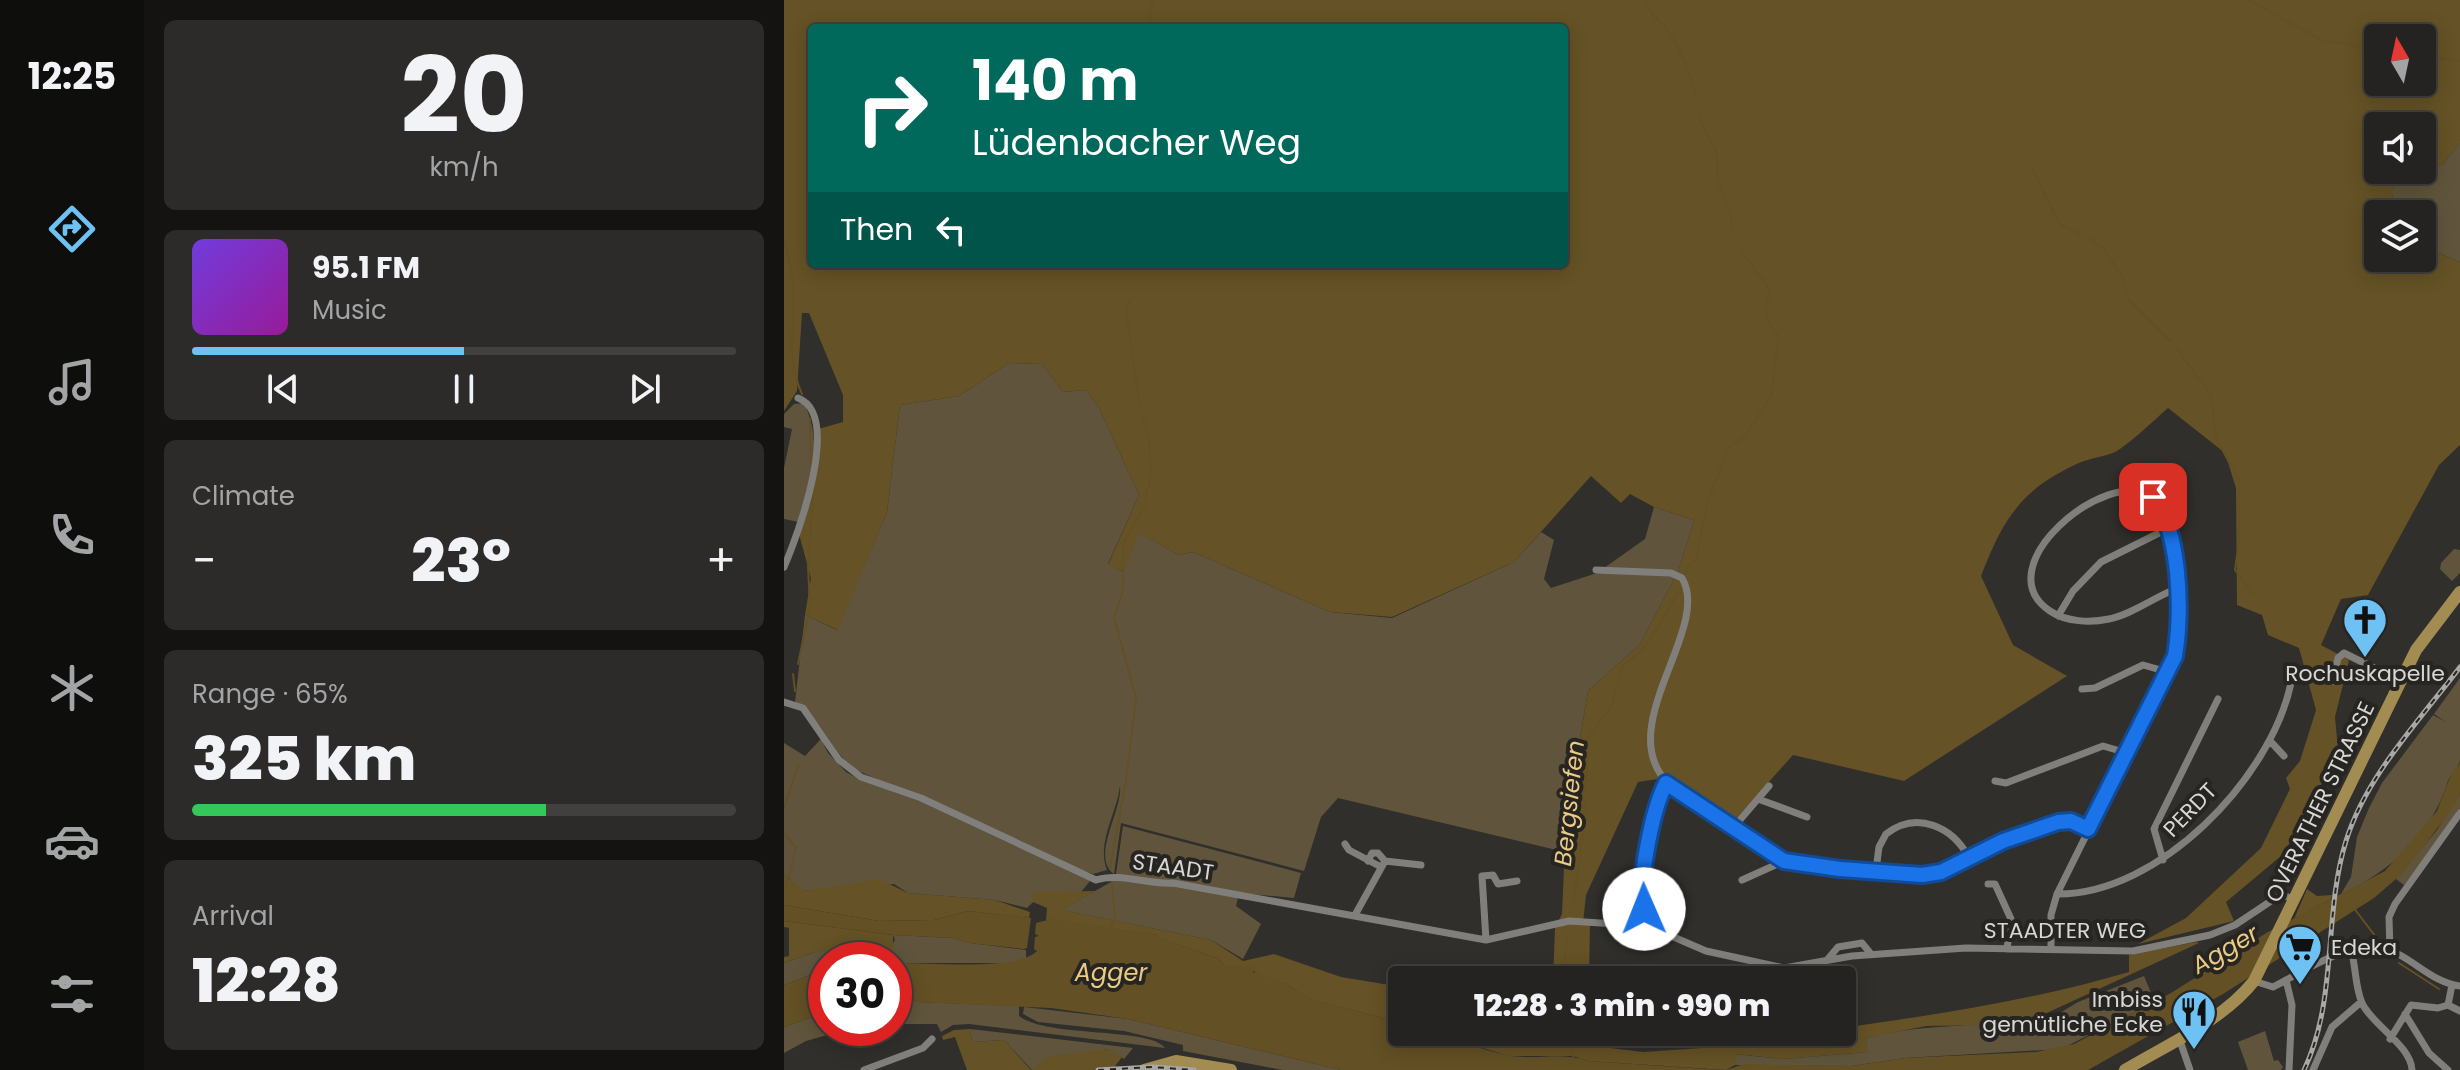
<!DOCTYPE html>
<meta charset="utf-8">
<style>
:root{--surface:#242321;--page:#2c2b2a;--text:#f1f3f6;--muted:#a3a4a5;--line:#41403f;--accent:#6ec2f3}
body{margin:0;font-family:Poppins,sans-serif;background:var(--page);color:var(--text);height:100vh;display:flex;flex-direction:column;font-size:30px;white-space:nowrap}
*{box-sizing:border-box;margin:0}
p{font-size:26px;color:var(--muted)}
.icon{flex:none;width:44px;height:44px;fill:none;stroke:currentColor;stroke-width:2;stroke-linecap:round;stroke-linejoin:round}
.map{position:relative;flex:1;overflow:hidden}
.details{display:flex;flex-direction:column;gap:20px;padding:20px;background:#141312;width:640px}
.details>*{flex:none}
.guide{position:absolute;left:24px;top:24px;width:760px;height:244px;border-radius:8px;box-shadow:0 4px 20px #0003,0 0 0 2px var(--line);background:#00695c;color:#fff;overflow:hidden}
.needle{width:52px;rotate:351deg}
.controls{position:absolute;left:1580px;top:24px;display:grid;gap:16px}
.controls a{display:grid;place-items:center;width:72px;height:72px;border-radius:8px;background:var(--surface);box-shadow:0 4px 20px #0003,0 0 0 2px var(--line);font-size:40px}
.speed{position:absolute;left:24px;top:942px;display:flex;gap:16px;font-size:40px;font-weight:700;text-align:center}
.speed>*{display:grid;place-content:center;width:104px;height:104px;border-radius:50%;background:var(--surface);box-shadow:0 4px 20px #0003,0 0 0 2px var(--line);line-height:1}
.speed .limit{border:12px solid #d22;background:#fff;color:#111}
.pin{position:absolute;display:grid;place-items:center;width:68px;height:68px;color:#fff;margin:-34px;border-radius:16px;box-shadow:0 4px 12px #0006}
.me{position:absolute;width:88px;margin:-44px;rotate:359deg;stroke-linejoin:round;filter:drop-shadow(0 0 6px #0008)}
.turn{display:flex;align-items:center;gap:28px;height:168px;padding:0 32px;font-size:36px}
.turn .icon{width:104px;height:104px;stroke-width:2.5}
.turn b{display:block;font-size:56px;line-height:68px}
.then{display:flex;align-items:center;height:76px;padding:0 32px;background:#0003;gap:16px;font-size:30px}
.big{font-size:60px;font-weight:800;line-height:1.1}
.details .card{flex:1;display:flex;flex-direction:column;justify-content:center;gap:12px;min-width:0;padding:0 28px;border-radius:12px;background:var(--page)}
.details .dial{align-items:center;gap:0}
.dial b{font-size:104px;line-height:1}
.song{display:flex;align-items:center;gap:24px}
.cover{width:96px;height:96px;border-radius:12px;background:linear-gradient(135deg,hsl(260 70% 55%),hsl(300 70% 35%))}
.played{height:8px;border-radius:4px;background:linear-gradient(90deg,var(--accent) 50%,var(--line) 50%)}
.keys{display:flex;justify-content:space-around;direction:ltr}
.heat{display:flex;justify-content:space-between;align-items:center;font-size:44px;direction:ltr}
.charge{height:12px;border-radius:6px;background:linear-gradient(90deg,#34c759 65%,var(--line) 0)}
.trip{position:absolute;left:604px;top:966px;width:468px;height:80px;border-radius:8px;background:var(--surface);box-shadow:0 4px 20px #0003,0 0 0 2px var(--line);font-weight:800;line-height:80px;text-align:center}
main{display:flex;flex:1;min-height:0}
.dock{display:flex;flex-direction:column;width:144px;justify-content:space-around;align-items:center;background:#0e0e0d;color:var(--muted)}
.dock .icon{width:56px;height:56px}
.dock .current{color:var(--accent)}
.dock b{font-size:36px;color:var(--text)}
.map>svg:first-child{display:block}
.green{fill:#60553c}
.forest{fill:#655226;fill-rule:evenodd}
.water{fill:#635025}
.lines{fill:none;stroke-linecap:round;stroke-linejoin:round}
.stream{stroke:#635025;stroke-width:2}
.street{stroke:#807f7b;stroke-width:7}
.primary{stroke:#a38c51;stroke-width:12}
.rail-casing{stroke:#a9a8a6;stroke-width:5}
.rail{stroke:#262522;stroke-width:2;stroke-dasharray:6;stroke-linecap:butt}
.route-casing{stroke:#114b97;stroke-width:20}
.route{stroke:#1a73e8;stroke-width:14}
.labels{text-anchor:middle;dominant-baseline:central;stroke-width:8;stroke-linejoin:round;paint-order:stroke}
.poi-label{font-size:22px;fill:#d8d7d5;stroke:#262522}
.street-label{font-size:22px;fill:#d8d7d5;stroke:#262522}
.water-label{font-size:24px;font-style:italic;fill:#eaca84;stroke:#262522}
</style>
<main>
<nav class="dock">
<b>12:25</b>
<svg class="icon current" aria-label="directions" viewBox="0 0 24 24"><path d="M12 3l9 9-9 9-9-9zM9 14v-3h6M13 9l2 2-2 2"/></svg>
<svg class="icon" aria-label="music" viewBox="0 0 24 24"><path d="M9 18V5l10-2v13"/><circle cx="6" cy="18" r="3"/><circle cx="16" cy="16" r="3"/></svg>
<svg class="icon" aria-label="phone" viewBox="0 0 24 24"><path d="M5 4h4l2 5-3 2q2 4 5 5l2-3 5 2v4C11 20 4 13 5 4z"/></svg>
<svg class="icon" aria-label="climate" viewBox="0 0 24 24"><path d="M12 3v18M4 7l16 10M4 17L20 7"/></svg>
<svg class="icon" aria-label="car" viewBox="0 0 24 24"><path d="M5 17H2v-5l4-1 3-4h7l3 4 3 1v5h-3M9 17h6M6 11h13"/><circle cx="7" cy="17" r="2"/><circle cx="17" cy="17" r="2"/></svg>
<svg class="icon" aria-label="filters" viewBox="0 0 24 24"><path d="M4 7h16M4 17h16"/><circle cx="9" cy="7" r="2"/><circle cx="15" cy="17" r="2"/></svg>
</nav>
<section class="details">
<div class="card dial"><b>20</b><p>km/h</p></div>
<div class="card">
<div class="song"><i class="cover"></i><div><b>95.1 FM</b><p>Music</p></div></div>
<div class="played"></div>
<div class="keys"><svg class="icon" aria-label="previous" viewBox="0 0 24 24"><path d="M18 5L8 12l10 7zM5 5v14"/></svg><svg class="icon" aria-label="pause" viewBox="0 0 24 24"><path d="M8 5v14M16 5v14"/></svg><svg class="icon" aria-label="next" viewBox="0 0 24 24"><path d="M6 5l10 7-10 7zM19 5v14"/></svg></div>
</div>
<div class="card"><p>Climate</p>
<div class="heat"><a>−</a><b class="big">23°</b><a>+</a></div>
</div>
<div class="card"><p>Range · 65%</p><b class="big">325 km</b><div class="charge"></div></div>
<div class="card"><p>Arrival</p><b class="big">12:28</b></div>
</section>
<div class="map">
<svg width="1676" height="1070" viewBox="0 0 1676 1070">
<rect width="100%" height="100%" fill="#302f2c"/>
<path class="green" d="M1676,143V262L1638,246V214H1608L1610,170H1638V160L1658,165Z
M225,363L258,364L279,392L302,390L315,408L355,495L324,564L339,572L354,532L395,555L409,552L546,612L608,618L730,562L757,532L770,540L760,579L767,588L813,573L861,539L870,507L910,520L894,572L856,644L804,691L782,820L781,852L554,798L537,817L520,871L337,823L330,874C306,857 339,810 336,786C333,813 312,843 323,870L309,874L263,857L66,767C48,748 32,712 11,702L21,615L53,630L103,512L116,405L175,396Z
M20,403C40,444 26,480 15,522L0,519V468L8,429L0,427V414L10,404Z
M1670,549L1676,550V573L1668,581L1656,569L1657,563Z
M1676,678C1676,704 1676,735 1676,760C1675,767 1667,773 1664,781C1648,834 1606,872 1557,894L1567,877L1573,837L1585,808L1598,783L1649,715L1662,722L1650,714Z
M37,739L44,753L62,772L77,780L135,801L306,881L297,892H249V902L243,908L211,900L124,893L110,884L19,891L0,874V743L21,756Z
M1676,794V810L1620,885L1612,879L1653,830Z
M339,826L517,873L510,898L455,893L452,906L477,924L459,959L427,940L277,910L327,882L332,874Z
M109,935L169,938L186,943L242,950V959L224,963H110V960H42V969L0,985V963L31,952H44L47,958H100L111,940Z
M1360,976L1371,1002L1277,1049L1121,1058L1067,1066L951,1065V1054L999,1059L1083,1052L1082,1038C1139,1023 1196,1028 1254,1017L1256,1025L1294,1002Z
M110,1001L235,1006V1016C263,1038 367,1027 381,1048L185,1024L169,1025L157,1032L153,1024H110Z
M240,1007L344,1019L557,1070H499L399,1051V1045L340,1031L254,1022L239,1014Z
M42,1012V1028H68L22,1041L0,1053V1027Z
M186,1029L349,1048L340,1059L323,1049L248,1070L220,1040L188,1042Z
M1481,1031L1490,1061L1494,1060L1499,1067L1497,1070H1464L1454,1042Z"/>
<path class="forest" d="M0,0H1676V143L1658,165L1638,160V126H1594V170H1610L1608,214H1594V258H1638V246L1676,262V445L1655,465L1584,595L1557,599L1537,645L1565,660L1551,717L1554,750L1518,824L1497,856L1442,902L1450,921L1354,944L1402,918L1477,848L1506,789L1502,778L1516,761L1532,710L1515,648L1484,635L1478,615L1453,605L1452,488L1441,453L1384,408C1368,422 1353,437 1336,449C1325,457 1308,457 1295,463C1237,489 1219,519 1197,576L1229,645L1283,676L1120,781L1009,755L949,822L880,778L854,782L802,895L799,923L806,924L805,980H769L771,928L778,914L782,821L804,691L856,644L894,572L910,520L870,507L846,494L837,503L807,476L730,562L608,617L546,612L409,552L395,555L355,533L340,572L324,565L355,495L315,408L302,390L279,392L258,364L225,363L175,396L116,405L103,512L54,630L21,615L27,578L15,534L34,429L59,422V395L25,313H18L13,391L0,411ZM28,28H780V264H28ZM1594,38H1638V82H1594Z
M0,874L20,891L95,879L124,893L211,900L246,912L245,918L184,911L150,920L95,921L0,905Z
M1523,889L1533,896L1548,895L1547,899L1510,919Z
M311,891L278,910L427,940L459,961L490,954L557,977L618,987V1023L525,999L502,984L477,977L464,967L451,969L441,966L433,958L376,939L374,935L262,920L263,908L249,902V892Z
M0,921L109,935V955L47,958L44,952H31L0,963V957L5,956V928L0,927Z
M1412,942L1415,943L1254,1017L1212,1025L1142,1026L1082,1038L1084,1052L999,1059L952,1054L951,1065L942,1070L804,1061L789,1056H725L646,1032H815L818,1047L859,1052L977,1044C998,1051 1011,1048 1026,1032H1058V1028C1157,1014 1249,1000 1345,972V955Z
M186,1029L188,1042L220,1040L247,1070L264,1056L324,1049L338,1057L328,1070H183L171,1037L159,1040L158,1036L170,1030Z"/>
<path class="water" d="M1676,763V794L1672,804L1619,873L1590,898L1439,994L1304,1070H942L960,1064L1067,1066L1121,1058L1252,1052L1290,1044L1387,993L1484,932L1601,871L1653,811L1668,772Z
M0,905L95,921L150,920L184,911L247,918L243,948L240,949L185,943L169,938L109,935L0,921Z
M267,919L375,935L377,939L433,958L441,966L471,967L469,972L502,984L526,999L618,1023V1032C656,1032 686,1047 723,1055C750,1061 778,1051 804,1061L938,1070H557L344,1019L267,1008L110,1001V963C142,962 232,972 253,951L250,949L251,937L255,936L251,934L252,923Z
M42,969V1012L0,1027V985Z"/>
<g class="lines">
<path class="stream" d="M861,0C870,21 873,16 884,31C898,51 906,75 913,98
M1465,0L1541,42L1561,43L1594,53
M368,28L365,17L369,0
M1638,56L1676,61
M915,113C917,128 925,135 931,148C935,158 933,163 933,173C933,188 948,206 948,228
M1247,167L1275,223L1296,234
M1302,237L1320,249L1338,276L1344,299L1386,341
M0,240C3,254 8,269 9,283C12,322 1,357 18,394
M346,301L342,311L356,407
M1393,349L1427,395L1432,438L1455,481V541L1451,570L1470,595
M26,419L27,466
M901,575L904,565L912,560L923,504L944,448L961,436L988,394L994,336C982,320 979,311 986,292C978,274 964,265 956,247
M14,664L26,607L24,566L30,485
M9,674L11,691
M0,808L14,766
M0,834L12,847L8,865
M326,867L342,781L352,697L330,618L339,590V545L360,507L367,474L365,442L358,414
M0,890L8,867
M789,907L802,812L798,795L803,779V738L827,707L839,665C866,650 879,615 897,589
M1569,907L1595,941
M326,929L331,916L328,883
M1615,963L1655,989
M778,980L784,967L781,960L783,937
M789,1032L786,1045L789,1057"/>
<path class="street" d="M0,567C13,537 59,415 14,398
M812,570L887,573L898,578C929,630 822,732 889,788L1000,861L1138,875L1157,872L1219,841L1274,822L1287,821L1304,829
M1274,616L1289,591L1317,562L1385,528
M1549,681L1554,658L1560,653L1616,681
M1298,689L1311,688L1359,665L1384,672
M0,702L19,708L55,760L77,777L137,798L312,880C336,872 364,885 389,883L702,940L785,921L864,926L922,951L1000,968L1068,956L1182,948L1349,951L1426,935L1451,925L1490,899L1501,896L1510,899
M1487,742L1500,756
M1211,781L1222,783L1319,746L1343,753
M974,799L1023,817
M949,828L985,786
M561,844L565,850L597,867
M1379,860L1370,829L1434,699
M584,861L588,853H594L601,861
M1092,870L1095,847L1102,834C1133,810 1169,827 1185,858
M958,880L1000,861
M1204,884H1211L1227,919L1223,949
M1273,894C1375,895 1487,778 1507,683
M571,915L601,861L637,865
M864,926L856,894L859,873L882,783
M702,940L698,876L709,875L714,884L733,881
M1267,949V915L1273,894L1391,656C1396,622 1398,517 1368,496C1323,466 1200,567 1266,611C1282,622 1306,623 1325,619C1349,614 1370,597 1392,589
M1567,949C1572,966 1571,990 1579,1005C1590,1026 1627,1046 1628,1070
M1606,951L1605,917L1611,904L1676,813
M1043,960L1054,947L1078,943L1087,954
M1502,980L1508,1005L1505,1070
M1470,981L1489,987C1527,968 1574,932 1616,955C1636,966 1652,983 1676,986
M1668,985L1664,1005L1676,1011
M1621,1014L1645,1053L1664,1070
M1395,1038L1406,1070
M1606,1039L1627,1005L1654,1008L1664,1005
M80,1070L139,1048L148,1039
M1529,1070L1548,1027L1577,1002"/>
<path class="primary" d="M360,1070L392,1061L447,1070
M1341,1070C1384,1044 1438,1021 1470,981L1632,650L1676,592"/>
<g class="rail-casing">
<path id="rail" d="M314,1070L368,1067L410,1070
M1520,1070C1554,999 1539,915 1562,841C1582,776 1636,720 1676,667"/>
</g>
<use href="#rail" class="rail"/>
</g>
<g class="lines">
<g class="route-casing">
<path id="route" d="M860,909C853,882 869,808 882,783L1000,861L1056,869L1138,875L1157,872L1219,841L1274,822L1287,821L1304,829L1391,656C1398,612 1397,533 1369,497"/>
</g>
<use href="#route" class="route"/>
</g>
<defs>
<g id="church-pin" transform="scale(2.3)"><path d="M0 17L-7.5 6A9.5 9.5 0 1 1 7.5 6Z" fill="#6ec2f3" stroke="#262522"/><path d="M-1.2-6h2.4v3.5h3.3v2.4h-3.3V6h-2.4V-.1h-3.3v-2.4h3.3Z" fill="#111"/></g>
<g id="supermarket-pin" transform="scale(2.3)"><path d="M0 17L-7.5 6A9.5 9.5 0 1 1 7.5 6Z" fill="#6ec2f3" stroke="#262522"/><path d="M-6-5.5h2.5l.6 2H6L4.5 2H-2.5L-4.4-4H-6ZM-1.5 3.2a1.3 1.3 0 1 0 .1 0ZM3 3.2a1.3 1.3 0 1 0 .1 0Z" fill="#111"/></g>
<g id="restaurant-pin" transform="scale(2.3)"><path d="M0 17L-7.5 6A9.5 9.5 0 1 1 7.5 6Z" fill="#6ec2f3" stroke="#262522"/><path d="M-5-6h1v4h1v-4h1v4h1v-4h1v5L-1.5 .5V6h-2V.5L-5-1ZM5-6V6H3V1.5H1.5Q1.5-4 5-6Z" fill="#111"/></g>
</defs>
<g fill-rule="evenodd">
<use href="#church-pin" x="1581" y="620"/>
<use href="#supermarket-pin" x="1516" y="947"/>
<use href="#restaurant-pin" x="1410" y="1012"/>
</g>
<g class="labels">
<g class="poi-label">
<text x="1581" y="673">Rochuskapelle</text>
<text x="1547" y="947" text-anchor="start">Edeka</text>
<text x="1379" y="999" text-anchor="end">Imbiss<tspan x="1379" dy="25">gemütliche Ecke</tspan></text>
</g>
<g class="street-label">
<text transform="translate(1536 802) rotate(-64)">OVERATHER STRASSE</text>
<text transform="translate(1406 810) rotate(-46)">PERDT</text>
<text transform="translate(389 867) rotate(8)">STAADT</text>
<text x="1281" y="930">STAADTER WEG</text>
</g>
<g class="water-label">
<text transform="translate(785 803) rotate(-84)">Bergsiefen</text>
<text transform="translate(1441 949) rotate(-30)">Agger</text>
<text x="327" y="972">Agger</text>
</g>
</g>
</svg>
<div class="controls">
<a><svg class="needle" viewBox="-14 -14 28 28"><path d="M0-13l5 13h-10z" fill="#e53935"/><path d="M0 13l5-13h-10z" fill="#a3a4a5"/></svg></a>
<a><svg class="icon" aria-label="sound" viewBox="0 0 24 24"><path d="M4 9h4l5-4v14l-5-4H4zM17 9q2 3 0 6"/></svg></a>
<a><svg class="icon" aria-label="layers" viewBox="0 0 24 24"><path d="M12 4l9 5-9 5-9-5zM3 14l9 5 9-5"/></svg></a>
</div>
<div class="speed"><div class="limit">30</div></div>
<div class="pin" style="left:1369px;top:497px;background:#d93025"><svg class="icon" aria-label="arrive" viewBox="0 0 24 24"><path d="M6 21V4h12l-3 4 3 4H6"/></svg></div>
<svg class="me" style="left:860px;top:909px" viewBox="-20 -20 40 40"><circle r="19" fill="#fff"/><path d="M0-13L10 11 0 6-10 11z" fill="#1a73e8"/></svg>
<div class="trip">12:28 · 3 min · 990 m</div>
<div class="guide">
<div class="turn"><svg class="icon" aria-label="right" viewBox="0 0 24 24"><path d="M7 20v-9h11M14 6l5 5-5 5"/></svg><div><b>140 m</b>Lüdenbacher Weg</div></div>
<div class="then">Then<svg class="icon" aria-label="left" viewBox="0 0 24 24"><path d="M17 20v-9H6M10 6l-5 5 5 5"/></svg></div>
</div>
</div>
</main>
